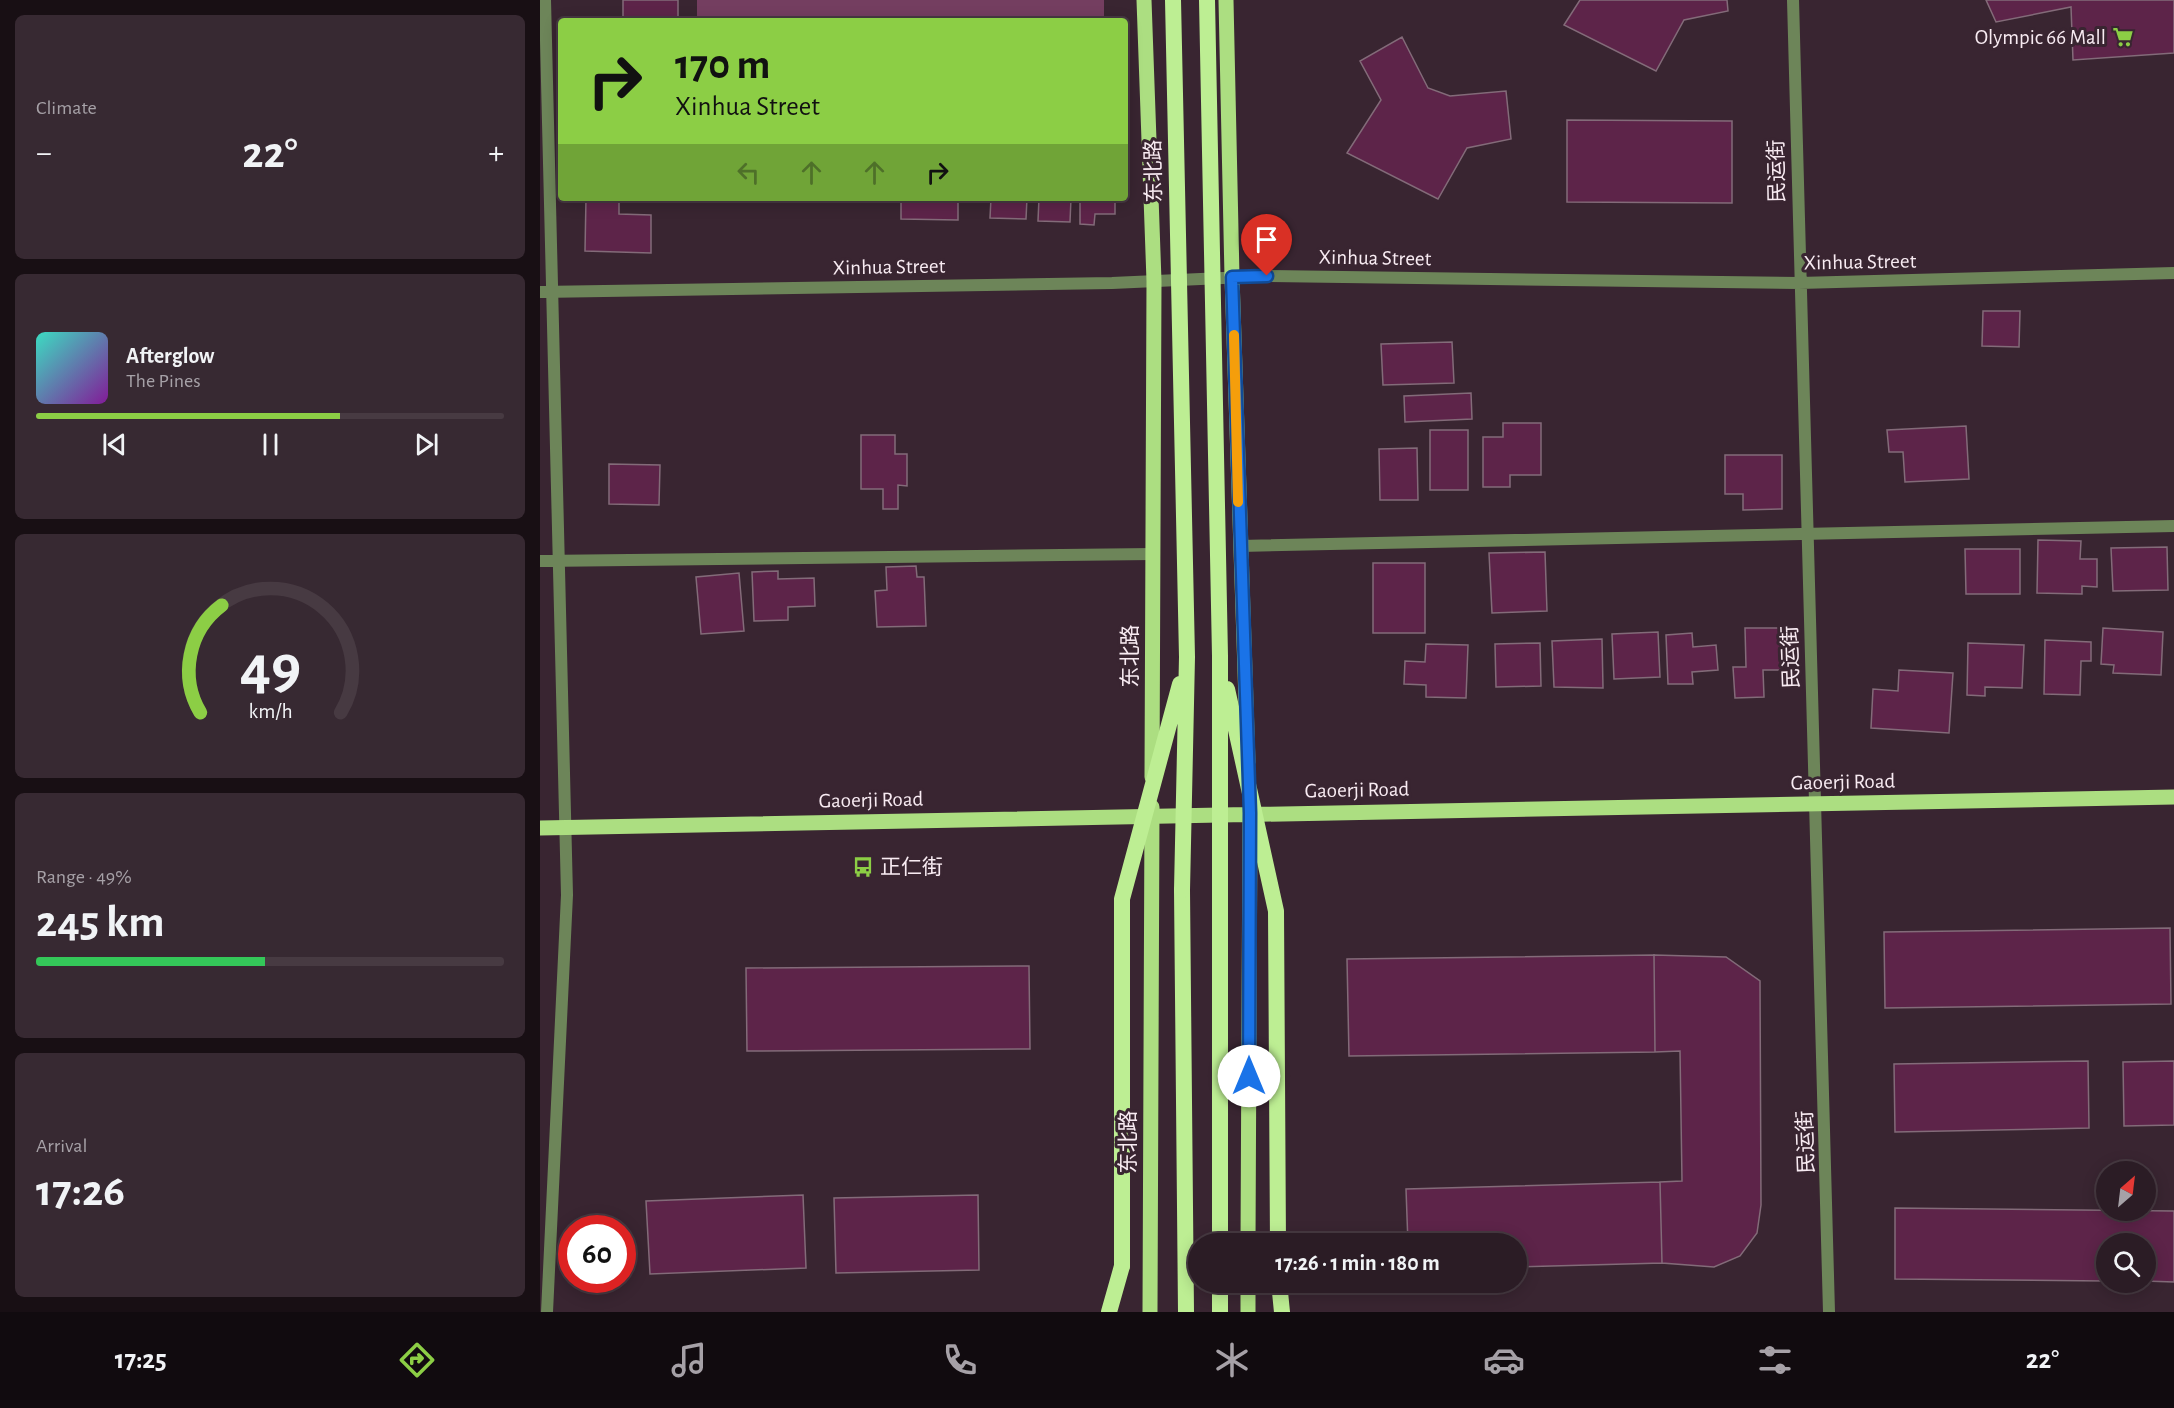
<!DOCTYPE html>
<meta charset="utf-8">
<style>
:root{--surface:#2b1c25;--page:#372932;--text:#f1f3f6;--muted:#a6a1a7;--line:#473a42;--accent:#8cce45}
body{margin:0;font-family:"Alegreya Sans","Noto Sans SC",sans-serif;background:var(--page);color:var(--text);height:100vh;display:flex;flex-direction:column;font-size:22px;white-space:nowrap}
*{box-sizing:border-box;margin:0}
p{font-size:20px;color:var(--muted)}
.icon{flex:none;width:33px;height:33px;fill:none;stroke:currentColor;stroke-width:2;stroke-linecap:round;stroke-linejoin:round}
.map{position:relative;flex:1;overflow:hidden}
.side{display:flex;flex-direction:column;gap:15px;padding:15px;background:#180f14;width:540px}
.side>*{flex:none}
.top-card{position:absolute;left:18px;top:18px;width:570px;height:183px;border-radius:6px;box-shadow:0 3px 15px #0003,0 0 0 2px var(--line);background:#8cce45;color:#111;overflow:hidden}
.needle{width:39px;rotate:28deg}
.tools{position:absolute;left:1556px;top:1161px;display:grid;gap:12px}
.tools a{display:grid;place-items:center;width:60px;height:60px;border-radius:50%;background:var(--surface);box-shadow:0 3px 15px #0003,0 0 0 2px var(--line);font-size:30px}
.speed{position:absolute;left:18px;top:1215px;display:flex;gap:12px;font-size:30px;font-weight:700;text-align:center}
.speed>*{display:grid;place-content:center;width:78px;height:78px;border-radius:50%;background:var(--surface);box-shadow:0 3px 15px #0003,0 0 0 2px var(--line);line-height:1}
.speed .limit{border:9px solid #d22;background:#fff;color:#111}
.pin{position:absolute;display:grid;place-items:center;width:51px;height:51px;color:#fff;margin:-62px -26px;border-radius:50% 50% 50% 0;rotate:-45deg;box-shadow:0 0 6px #0007}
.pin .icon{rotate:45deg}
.me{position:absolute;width:66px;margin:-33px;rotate:0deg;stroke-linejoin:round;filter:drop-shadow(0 0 4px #0008)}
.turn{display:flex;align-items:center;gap:21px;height:126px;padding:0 18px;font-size:27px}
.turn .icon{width:78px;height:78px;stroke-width:2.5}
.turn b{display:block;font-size:42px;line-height:51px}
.lanes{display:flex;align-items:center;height:57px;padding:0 18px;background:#0003;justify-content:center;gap:30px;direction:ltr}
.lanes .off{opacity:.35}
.big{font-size:45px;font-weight:600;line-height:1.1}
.side .widget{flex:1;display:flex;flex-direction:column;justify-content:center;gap:9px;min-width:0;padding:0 21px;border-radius:9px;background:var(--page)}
.side .dial{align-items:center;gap:0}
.dial svg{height:156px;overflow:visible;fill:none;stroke:var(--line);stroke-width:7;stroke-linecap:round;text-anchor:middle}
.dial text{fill:var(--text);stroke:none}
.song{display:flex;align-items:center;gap:18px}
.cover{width:72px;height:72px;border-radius:9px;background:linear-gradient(135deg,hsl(170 70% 55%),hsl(290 70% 35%))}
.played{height:6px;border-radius:3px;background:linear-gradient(90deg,var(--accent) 65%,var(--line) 65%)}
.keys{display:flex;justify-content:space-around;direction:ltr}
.heat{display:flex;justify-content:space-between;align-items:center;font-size:33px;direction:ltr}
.charge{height:9px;border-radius:4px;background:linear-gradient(90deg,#34c759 49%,var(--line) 0)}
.trip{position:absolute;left:648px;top:1233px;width:339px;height:60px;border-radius:30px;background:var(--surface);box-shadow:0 3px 15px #0003,0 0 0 2px var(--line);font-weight:600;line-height:60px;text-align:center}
.dock{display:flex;height:96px;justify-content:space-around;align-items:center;background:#110b0f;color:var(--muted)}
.dock .icon{width:42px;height:42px}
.dock .selected{color:var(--accent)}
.dock b{font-size:27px;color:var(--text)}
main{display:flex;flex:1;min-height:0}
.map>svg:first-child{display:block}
.green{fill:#743e60}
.building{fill:#5d2449;stroke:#836b79;stroke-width:1.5}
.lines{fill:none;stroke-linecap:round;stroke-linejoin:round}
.minor{stroke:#6d8559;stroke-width:12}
.primary{stroke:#acde81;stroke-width:15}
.trunk{stroke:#bdee93;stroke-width:16}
.trunk-bridge{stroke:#bdee93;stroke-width:16}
.route-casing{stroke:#114b97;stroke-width:15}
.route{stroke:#1a73e8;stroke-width:10}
.slow{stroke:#f59e0b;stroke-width:10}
.labels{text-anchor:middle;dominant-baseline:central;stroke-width:6;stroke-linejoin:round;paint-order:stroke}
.poi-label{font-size:21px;fill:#f8ebf2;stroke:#392531;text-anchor:end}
.street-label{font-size:21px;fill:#f8ebf2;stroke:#392531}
</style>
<main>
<section class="side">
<div class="widget"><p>Climate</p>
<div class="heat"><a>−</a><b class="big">22°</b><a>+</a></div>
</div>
<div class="widget">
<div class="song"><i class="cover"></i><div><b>Afterglow</b><p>The Pines</p></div></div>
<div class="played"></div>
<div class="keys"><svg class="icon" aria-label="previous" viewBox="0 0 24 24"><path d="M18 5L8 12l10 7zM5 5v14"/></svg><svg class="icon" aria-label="pause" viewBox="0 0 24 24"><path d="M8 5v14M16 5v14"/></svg><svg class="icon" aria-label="next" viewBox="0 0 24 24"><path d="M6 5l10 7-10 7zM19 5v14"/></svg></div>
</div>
<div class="widget dial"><svg viewBox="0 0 100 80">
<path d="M14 69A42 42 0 1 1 86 69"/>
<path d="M14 69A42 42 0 0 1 25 14" stroke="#8cce45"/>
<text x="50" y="56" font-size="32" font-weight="700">49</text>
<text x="50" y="72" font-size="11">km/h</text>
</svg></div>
<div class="widget"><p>Range · 49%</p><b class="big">245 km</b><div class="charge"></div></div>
<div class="widget"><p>Arrival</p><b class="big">17:26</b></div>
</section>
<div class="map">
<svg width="1634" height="1312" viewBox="0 0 1634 1312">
<rect width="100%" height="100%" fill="#392531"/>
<path class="green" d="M157,0H564V21H157Z"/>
<path class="building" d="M83,0H138V21H83Z
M1040,0H1187L1188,11L1144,20L1116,71L1024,25Z
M1446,0H1634V53L1533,60L1531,7L1456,22Z
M862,37L888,88L910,96L966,91L971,139L927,148L898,199L807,153L841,100L820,61Z
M1027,120L1192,121V203L1027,202Z
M46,198H79V214L111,215V253L45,251Z
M361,198H418V220L361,219Z
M451,198H487L486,219L450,218Z
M499,198H531L530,222L498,221Z
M540,198H575V214H555L554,225L540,224Z
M1443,311H1480L1479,347L1442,346Z
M912,342L914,383L843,385L841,344Z
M931,393L932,419L865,422L864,396Z
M963,423H1001V475H970V487H943V437H963Z
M1426,426L1429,479L1365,482L1363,452H1349L1347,430Z
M890,430H928V490H890Z
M321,435H355V454H367V486L358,485V509H343V489H321Z
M877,448L878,500H840L839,449Z
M1185,455H1242V509L1203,510V494H1185Z
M69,464L120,465L119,505L69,504Z
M1498,540L1541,541L1540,559H1557V587L1542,586V594L1497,593Z
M1627,547L1628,590L1573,591L1571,548Z
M1425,549H1480V594H1426Z
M1005,552L1007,611L952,613L949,553Z
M833,563H885V633H833Z
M376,566L377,577H384L386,626L337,627L335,591L347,590L346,567Z
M238,571V579L274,578L275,606L248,607V620L214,621L212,572Z
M199,573L204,631L161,634L156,577Z
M1205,628H1241V670H1223L1224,697L1195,698L1193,667H1206Z
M1563,628L1623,632L1621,675L1573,673L1574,665L1561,664Z
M1118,632L1120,677L1074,679L1072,634Z
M1152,633L1153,647L1176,645L1178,670L1152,672L1153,684H1128L1126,635Z
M1062,639L1063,688L1014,687L1012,641Z
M1505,640L1551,642V661H1541L1540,695L1504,694Z
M1000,643L1001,686L956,687L955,644Z
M1428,643L1484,645L1482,688L1445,687V696L1427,695Z
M886,644L928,645L926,698L886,697V685L864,684L865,661L885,662Z
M1359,670L1413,673L1409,733L1331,728L1333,689L1358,691Z
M1630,928L1631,1004L1345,1008L1344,932Z
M1114,955L1115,1052L809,1056L807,959Z
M1114,955L1186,957L1220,981L1221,1205L1217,1233L1200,1256L1174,1267L1122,1263L1120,1182L1142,1181L1140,1051L1115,1052Z
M489,966L490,1049L207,1051L206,968Z
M1548,1061L1549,1128L1355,1132L1354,1064Z
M1634,1061V1125L1584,1126L1583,1062Z
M1120,1182L1122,1263L976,1267V1244H868L866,1189Z
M263,1195L266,1268L110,1274L106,1201Z
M438,1195L439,1270L296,1273L294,1198Z
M1355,1208L1634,1211V1282L1605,1281V1244H1566V1281L1355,1279Z"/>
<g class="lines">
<path class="minor" d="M5,0L27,895L7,1312
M1253,0L1289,1312
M0,292L572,283L727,276L1259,283L1634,273
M700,546L1634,526
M0,561L613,554"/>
<path class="primary" d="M604,0L614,281L612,777
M686,0L692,277L708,762
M0,828L1634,797
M708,1244L710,810
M610,1312L612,807
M708,1312V1282"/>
<path class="trunk" d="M642,890L646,1312
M680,1282V1312
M739,1282L742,1312
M569,1312L582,1266"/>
<path class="trunk-bridge" d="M633,0L647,657L642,890
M667,0L680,656V1244
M687,689L736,911L738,1244
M582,1266V899L640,684"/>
</g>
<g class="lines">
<g class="route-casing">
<path id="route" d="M709,1076L710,813L692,277L727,276"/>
</g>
<use href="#route" class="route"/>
<path class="slow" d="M694,335L698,502"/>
</g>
<defs>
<g id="supermarket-bare" transform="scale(1.62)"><path d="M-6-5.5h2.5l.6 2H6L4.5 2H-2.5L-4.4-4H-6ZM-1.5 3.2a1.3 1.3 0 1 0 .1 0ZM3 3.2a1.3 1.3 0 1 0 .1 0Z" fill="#8cce45" stroke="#392531" stroke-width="2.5" paint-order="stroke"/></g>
<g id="bus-bare" transform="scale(1.62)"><path d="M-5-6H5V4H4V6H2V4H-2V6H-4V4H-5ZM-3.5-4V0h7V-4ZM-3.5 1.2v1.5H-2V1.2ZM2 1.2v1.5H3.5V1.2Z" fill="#8cce45" stroke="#392531" stroke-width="2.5" paint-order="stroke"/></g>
</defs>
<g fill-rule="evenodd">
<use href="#supermarket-bare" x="1583" y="37"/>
<use href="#bus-bare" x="323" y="867"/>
</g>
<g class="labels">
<g class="poi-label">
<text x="1566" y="37">Olympic 66 Mall</text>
<text x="340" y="867" text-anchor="start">正仁街</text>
</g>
<g class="street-label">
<text transform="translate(614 171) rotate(-91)">东北路</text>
<text transform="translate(1237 171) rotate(-91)">民运街</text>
<text transform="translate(835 258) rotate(1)">Xinhua Street</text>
<text transform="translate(1320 262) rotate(-1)">Xinhua Street</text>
<text transform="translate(349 267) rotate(-1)">Xinhua Street</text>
<text transform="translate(590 656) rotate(-90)">东北路</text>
<text transform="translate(1251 657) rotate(-92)">民运街</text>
<text transform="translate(1303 782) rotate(-1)">Gaoerji Road</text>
<text transform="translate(817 790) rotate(-1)">Gaoerji Road</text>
<text transform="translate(331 800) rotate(-1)">Gaoerji Road</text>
<text transform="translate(588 1142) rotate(-90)">东北路</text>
<text transform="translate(1266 1142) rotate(-92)">民运街</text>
</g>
</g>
</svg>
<div class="tools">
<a><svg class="needle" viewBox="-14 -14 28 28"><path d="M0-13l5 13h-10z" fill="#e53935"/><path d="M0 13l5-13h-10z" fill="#a6a1a7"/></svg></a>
<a><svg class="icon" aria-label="search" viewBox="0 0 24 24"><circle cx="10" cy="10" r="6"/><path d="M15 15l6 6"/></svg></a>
</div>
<div class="speed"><div class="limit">60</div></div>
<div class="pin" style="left:727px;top:276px;background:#d93025"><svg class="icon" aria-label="arrive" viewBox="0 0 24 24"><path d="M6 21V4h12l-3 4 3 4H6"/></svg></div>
<svg class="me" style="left:709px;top:1076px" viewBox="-20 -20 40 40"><circle r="19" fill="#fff"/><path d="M0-13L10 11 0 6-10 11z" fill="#1a73e8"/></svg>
<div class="trip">17:26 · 1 min · 180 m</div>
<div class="top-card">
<div class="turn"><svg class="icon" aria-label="right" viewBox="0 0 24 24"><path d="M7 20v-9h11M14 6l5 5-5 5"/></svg><div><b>170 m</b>Xinhua Street</div></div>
<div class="lanes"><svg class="icon off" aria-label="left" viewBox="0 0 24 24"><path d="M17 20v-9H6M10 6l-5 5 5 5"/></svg><svg class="icon off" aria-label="ahead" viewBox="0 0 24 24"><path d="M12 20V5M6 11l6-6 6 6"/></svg><svg class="icon off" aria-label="ahead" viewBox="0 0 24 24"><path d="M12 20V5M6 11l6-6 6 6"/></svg><svg class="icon" aria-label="right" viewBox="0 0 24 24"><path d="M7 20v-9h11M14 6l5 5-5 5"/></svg></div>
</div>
</div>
</main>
<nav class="dock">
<b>17:25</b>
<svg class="icon selected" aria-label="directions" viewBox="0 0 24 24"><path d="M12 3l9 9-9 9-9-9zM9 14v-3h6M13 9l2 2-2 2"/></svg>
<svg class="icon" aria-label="music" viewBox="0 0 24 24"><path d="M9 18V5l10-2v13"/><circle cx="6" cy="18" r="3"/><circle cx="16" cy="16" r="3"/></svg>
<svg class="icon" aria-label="phone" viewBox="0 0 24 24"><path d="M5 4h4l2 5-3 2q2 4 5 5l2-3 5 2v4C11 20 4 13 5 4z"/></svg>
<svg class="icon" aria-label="climate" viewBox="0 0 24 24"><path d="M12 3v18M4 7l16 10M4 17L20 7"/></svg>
<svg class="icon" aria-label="car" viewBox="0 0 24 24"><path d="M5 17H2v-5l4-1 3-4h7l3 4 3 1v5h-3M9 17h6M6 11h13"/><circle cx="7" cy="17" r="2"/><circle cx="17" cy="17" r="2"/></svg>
<svg class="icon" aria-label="filters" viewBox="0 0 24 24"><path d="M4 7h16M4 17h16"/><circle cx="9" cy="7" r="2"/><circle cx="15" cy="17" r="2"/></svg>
<b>22°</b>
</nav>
